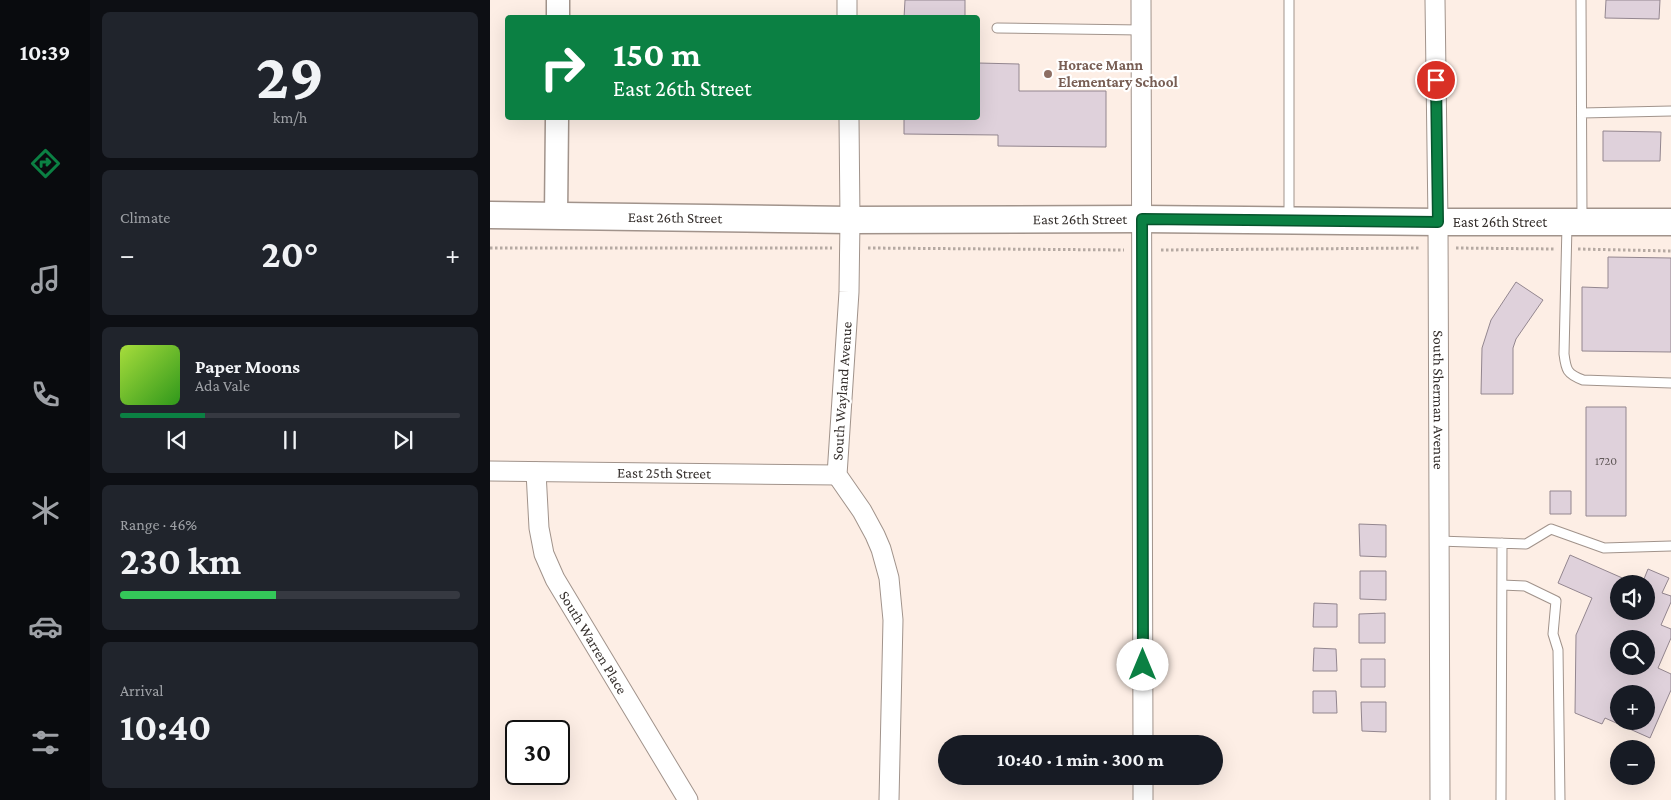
<!DOCTYPE html>
<meta charset="utf-8">
<style>
:root{--surface:#171b24;--page:#20242c;--text:#f1f3f6;--muted:#9ea1a6;--line:#363941;--accent:#0b8043}
body{margin:0;font-family:"Crimson Pro",serif;background:var(--page);color:var(--text);height:100vh;display:flex;flex-direction:column;font-size:19px;white-space:nowrap}
*{box-sizing:border-box;margin:0}
p{font-size:16px;color:var(--muted)}
.icon{flex:none;width:28px;height:28px;fill:none;stroke:currentColor;stroke-width:2;stroke-linecap:round;stroke-linejoin:round}
.map{position:relative;flex:1;overflow:hidden}
.panel{display:flex;flex-direction:column;gap:12px;padding:12px;background:#0d0f14;width:400px}
.panel>*{flex:none}
.banner{position:absolute;left:15px;top:15px;width:475px;height:105px;border-radius:5px;box-shadow:0 5px 20px #0002;background:#0b8043;color:#fff;overflow:hidden}
.fabs{position:absolute;left:1120px;top:575px;display:grid;gap:10px}
.fabs a{display:grid;place-items:center;width:45px;height:45px;border-radius:50%;background:var(--surface);box-shadow:0 5px 20px #0002;font-size:25px}
.speed{position:absolute;left:15px;top:720px;display:flex;gap:10px;font-size:25px;font-weight:700;text-align:center}
.speed>*{display:grid;place-content:center;width:65px;height:65px;border-radius:50%;background:var(--surface);box-shadow:0 5px 20px #0002;line-height:1}
.speed .limit{border:2px solid #111;border-radius:8px;background:#fff;color:#111}
.pin{position:absolute;display:grid;place-items:center;width:42px;height:42px;color:#fff;margin:-21px;border:2px solid #fff;border-radius:50%;box-shadow:0 1px 5px #0007}
.me{position:absolute;width:55px;margin:-28px;rotate:0deg;stroke-linejoin:round;filter:drop-shadow(0 0 4px #0008)}
.turn{display:flex;align-items:center;gap:18px;height:105px;padding:0 25px;font-size:22px}
.turn .icon{width:65px;height:65px;stroke-width:2.5}
.turn b{display:block;font-size:35px;line-height:42px}
.big{font-size:38px;font-weight:700;line-height:1.1}
.panel .tile{flex:1;display:flex;flex-direction:column;justify-content:center;gap:8px;min-width:0;padding:0 18px;border-radius:8px;background:var(--page)}
.panel .dial{align-items:center;gap:0}
.dial b{font-size:65px;line-height:1}
.song{display:flex;align-items:center;gap:15px}
.cover{width:60px;height:60px;border-radius:8px;background:linear-gradient(135deg,hsl(80 70% 55%),hsl(110 70% 35%))}
.played{height:5px;border-radius:2px;background:linear-gradient(90deg,var(--accent) 25%,var(--line) 25%)}
.keys{display:flex;justify-content:space-around;direction:ltr}
.heat{display:flex;justify-content:space-between;align-items:center;font-size:28px;direction:ltr}
.charge{height:8px;border-radius:4px;background:linear-gradient(90deg,#34c759 46%,var(--line) 0)}
.trip{position:absolute;left:448px;top:735px;width:285px;height:50px;border-radius:25px;background:var(--surface);box-shadow:0 5px 20px #0002;font-weight:700;line-height:50px;text-align:center}
main{display:flex;flex:1;min-height:0}
.tabs{display:flex;flex-direction:column;width:90px;justify-content:space-around;align-items:center;background:#090b0e;color:var(--muted)}
.tabs .icon{width:35px;height:35px}
.tabs .on{color:var(--accent)}
.tabs b{font-size:22px;color:var(--text)}
.map>svg:first-child{display:block}
.building{fill:#dfd1db;stroke:#93868f;fill-rule:evenodd}
.lines{fill:none;stroke-linecap:round;stroke-linejoin:round}
.service-casing{stroke:#a1938b;stroke-width:11}
.minor-casing{stroke:#a1938b;stroke-width:21}
.tertiary-casing{stroke:#a1938b;stroke-width:25}
.secondary-casing{stroke:#a1938b;stroke-width:29}
.path{stroke:#b5a9a2;stroke-width:3;stroke-dasharray:2.5 2.5;stroke-linecap:butt}
.service{stroke:#fff;stroke-width:9}
.minor{stroke:#fff;stroke-width:19}
.tertiary{stroke:#fff;stroke-width:22}
.secondary{stroke:#fff;stroke-width:26}
.route-casing{stroke:#07532c;stroke-width:12}
.route{stroke:#0b8043;stroke-width:9}
.education-dot{fill:#8d6e63;stroke:#fff;stroke-width:2}
.labels{text-anchor:middle;dominant-baseline:central;stroke-width:4.5;stroke-linejoin:round;paint-order:stroke}
.number-label{font-size:12px;fill:#605858}
.education-label{font-size:15px;font-weight:bold;fill:#785e54;stroke:#fff;text-anchor:start}
.street-label{font-size:15px;fill:#352f2c;stroke:#fff}
</style>
<main>
<nav class="tabs">
<b>10:39</b>
<svg class="icon on" aria-label="directions" viewBox="0 0 24 24"><path d="M12 3l9 9-9 9-9-9zM9 14v-3h6M13 9l2 2-2 2"/></svg>
<svg class="icon" aria-label="music" viewBox="0 0 24 24"><path d="M9 18V5l10-2v13"/><circle cx="6" cy="18" r="3"/><circle cx="16" cy="16" r="3"/></svg>
<svg class="icon" aria-label="phone" viewBox="0 0 24 24"><path d="M5 4h4l2 5-3 2q2 4 5 5l2-3 5 2v4C11 20 4 13 5 4z"/></svg>
<svg class="icon" aria-label="climate" viewBox="0 0 24 24"><path d="M12 3v18M4 7l16 10M4 17L20 7"/></svg>
<svg class="icon" aria-label="car" viewBox="0 0 24 24"><path d="M5 17H2v-5l4-1 3-4h7l3 4 3 1v5h-3M9 17h6M6 11h13"/><circle cx="7" cy="17" r="2"/><circle cx="17" cy="17" r="2"/></svg>
<svg class="icon" aria-label="filters" viewBox="0 0 24 24"><path d="M4 7h16M4 17h16"/><circle cx="9" cy="7" r="2"/><circle cx="15" cy="17" r="2"/></svg>
</nav>
<section class="panel">
<div class="tile dial"><b>29</b><p>km/h</p></div>
<div class="tile"><p>Climate</p>
<div class="heat"><a>−</a><b class="big">20°</b><a>+</a></div>
</div>
<div class="tile">
<div class="song"><i class="cover"></i><div><b>Paper Moons</b><p>Ada Vale</p></div></div>
<div class="played"></div>
<div class="keys"><svg class="icon" aria-label="previous" viewBox="0 0 24 24"><path d="M18 5L8 12l10 7zM5 5v14"/></svg><svg class="icon" aria-label="pause" viewBox="0 0 24 24"><path d="M8 5v14M16 5v14"/></svg><svg class="icon" aria-label="next" viewBox="0 0 24 24"><path d="M6 5l10 7-10 7zM19 5v14"/></svg></div>
</div>
<div class="tile"><p>Range · 46%</p><b class="big">230 km</b><div class="charge"></div></div>
<div class="tile"><p>Arrival</p><b class="big">10:40</b></div>
</section>
<div class="map">
<svg width="1181" height="800" viewBox="0 0 1181 800">
<rect width="100%" height="100%" fill="#fdeee5"/>
<path class="building" d="M415,0H475V18H414Z
M1116,0H1170L1169,19L1115,18Z
M488,63L529,64V91H616V147L508,146V135L414,134V118H488Z
M1113,131L1171,132L1170,161H1113Z
M1118,257L1181,258V352L1092,351V287L1118,288Z
M1026,282L1053,300L1026,339L1023,348V394H991L992,348L1001,320Z
M1096,407H1136V516H1096Z
M1060,491H1081V514H1060Z
M869,524L896,525V557L870,556Z
M1080,555L1146,584H1129V611H1156V584H1152L1158,569L1179,578L1172,593L1181,596V602L1171,625L1181,629V638L1168,668L1181,674V690L1160,738L1115,718L1112,724L1085,713L1086,635L1102,598L1068,583ZM1129,639H1156V666H1129ZM1129,694H1156V721H1129Z
M870,571H896V600L870,599Z
M824,603L847,604V627H823Z
M895,613V643H869V614Z
M824,648L846,649L847,671H823Z
M871,659H895V687H871Z
M823,691H846L847,713H823Z
M871,702H896V732L872,731Z"/>
<g class="lines">
<g class="service-casing">
<path id="service" d="M799,0V218
M1091,0L1092,220
M507,28L651,30
M1092,113L1181,111
M1077,225L1074,354C1076,370 1077,374 1093,380L1181,383
M949,541L1036,544L1061,529L1114,548L1181,546
M1012,585L1035,586L1066,601L1063,634L1068,650L1070,800
M1011,800L1012,543"/>
</g>
<g class="minor-casing">
<g id="minor">
<path d="M357,0V18"/>
<path d="M651,0L653,744"/>
<path id="s1" d="M945,0L948,222L950,800"/>
<path d="M359,118L360,220L359,292L347,475L372,511L385,535L391,549L399,578L403,620L399,800"/>
<path id="s2" d="M0,471L347,475"/>
<path id="s3" d="M46,472L49,528L54,554L65,579L198,800"/>
<path d="M653,776V800"/>
</g>
</g>
<g class="tertiary-casing">
<path id="tertiary" d="M68,18V0
M66,216L67,118"/>
</g>
<g class="secondary-casing">
<g id="secondary">
<path id="s4" d="M0,215L360,220L652,219L948,222H1181"/>
</g>
</g>
<path class="path" d="M0,248H342
M378,248L634,250
M966,248L1064,249
M1088,249L1181,251
M671,250L929,248"/>
<use href="#service" class="service"/>
<use href="#minor" class="minor"/>
<use href="#tertiary" class="tertiary"/>
<use href="#secondary" class="secondary"/>
</g>
<g class="lines">
<g class="route-casing">
<path id="route" d="M653,665L652,219L948,222L946,80"/>
</g>
<use href="#route" class="route"/>
</g>
<circle class="education-dot" cx="558" cy="74" r="5"/>
<g class="labels">
<g class="number-label">
<text x="1116" y="461">1720</text>
</g>
<g class="education-label">
<text x="568" y="65">Horace Mann<tspan x="568" dy="17">Elementary School</tspan></text>
</g>
<g class="street-label">
<text stroke="none"><textPath href="#s4" startOffset="185">East 26th Street</textPath></text>
<text stroke="none"><textPath href="#s4" startOffset="590">East 26th Street</textPath></text>
<text stroke="none"><textPath href="#s4" startOffset="1010">East 26th Street</textPath></text>
<text transform="translate(352 391) rotate(-86)">South Wayland Avenue</text>
<text stroke="none"><textPath href="#s1" startOffset="400">South Sherman Avenue</textPath></text>
<text stroke="none"><textPath href="#s2" startOffset="174">East 25th Street</textPath></text>
<text stroke="none"><textPath href="#s3" startOffset="184">South Warren Place</textPath></text>
</g>
</g>
</svg>
<div class="fabs">
<a><svg class="icon" aria-label="sound" viewBox="0 0 24 24"><path d="M4 9h4l5-4v14l-5-4H4zM17 9q2 3 0 6"/></svg></a>
<a><svg class="icon" aria-label="search" viewBox="0 0 24 24"><circle cx="10" cy="10" r="6"/><path d="M15 15l6 6"/></svg></a>
<a>+</a>
<a>−</a>
</div>
<div class="speed"><div class="limit">30</div></div>
<div class="pin" style="left:946px;top:80px;background:#d93025"><svg class="icon" aria-label="arrive" viewBox="0 0 24 24"><path d="M6 21V4h12l-3 4 3 4H6"/></svg></div>
<svg class="me" style="left:653px;top:665px" viewBox="-20 -20 40 40"><circle r="19" fill="#fff"/><path d="M0-13L10 11 0 6-10 11z" fill="#0b8043"/></svg>
<div class="trip">10:40 · 1 min · 300 m</div>
<div class="banner">
<div class="turn"><svg class="icon" aria-label="right" viewBox="0 0 24 24"><path d="M7 20v-9h11M14 6l5 5-5 5"/></svg><div><b>150 m</b>East 26th Street</div></div>
</div>
</div>
</main>
